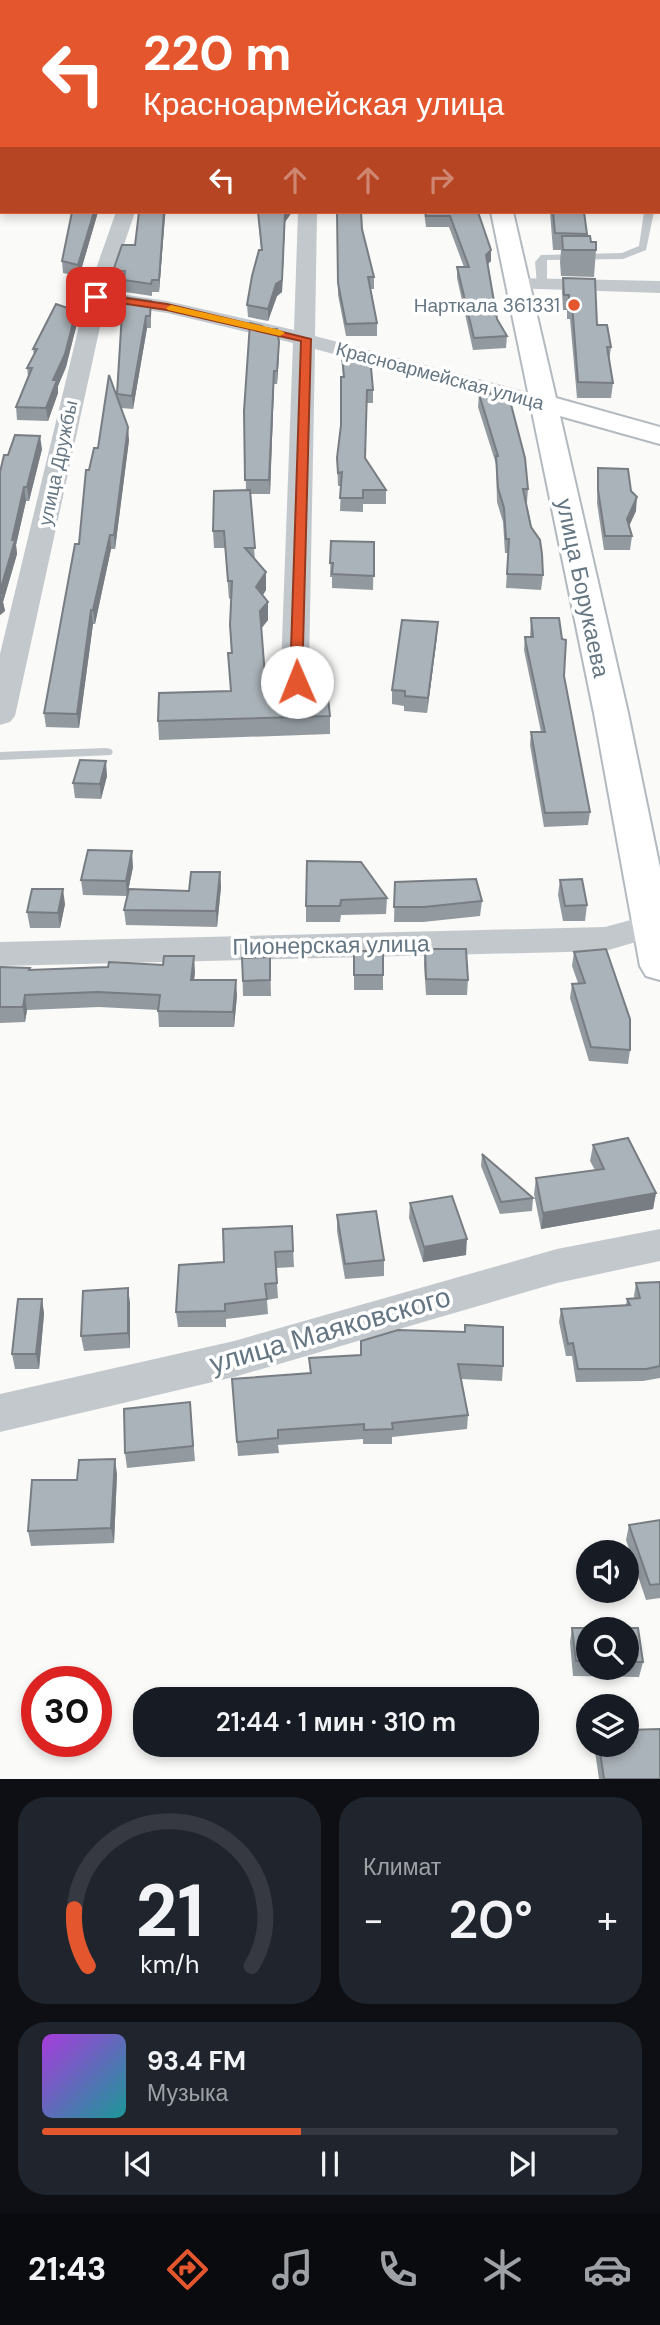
<!DOCTYPE html>
<html lang="ru">
<meta charset="utf-8">
<style>
:root{--surface:#171b24;--page:#20242c;--text:#f1f3f6;--muted:#9ea1a6;--line:#363941;--accent:#e4572e}
body{margin:0;font-family:"DM Sans",sans-serif;background:var(--page);color:var(--text);height:100vh;display:flex;flex-direction:column;font-size:26px;white-space:nowrap}
*{box-sizing:border-box;margin:0}
p{font-size:23px;color:var(--muted)}
.icon{flex:none;width:38px;height:38px;fill:none;stroke:currentColor;stroke-width:2;stroke-linecap:round;stroke-linejoin:round}
.map{position:relative;height:1779px;overflow:hidden}
.drawer{display:flex;flex-direction:column;gap:18px;padding:18px;background:#0d0f14;flex:1}
.drawer>*{flex:none}
.guide{position:absolute;left:0px;top:0px;width:662px;height:214px;box-shadow:0 4px 10px #0003;background:#e4572e;color:#fff;overflow:hidden}
.tools{position:absolute;left:576px;top:1540px;display:grid;gap:14px}
.tools a{display:grid;place-items:center;width:63px;height:63px;border-radius:50%;background:var(--surface);box-shadow:0 4px 10px #0003;font-size:35px}
.speed{position:absolute;left:21px;top:1666px;display:flex;gap:14px;font-size:35px;font-weight:700;text-align:center}
.speed>*{display:grid;place-content:center;width:91px;height:91px;border-radius:50%;background:var(--surface);box-shadow:0 4px 10px #0003;line-height:1}
.speed .limit{border:10px solid #d22;background:#fff;color:#111}
.pin{position:absolute;display:grid;place-items:center;width:60px;height:60px;color:#fff;margin:-30px;border-radius:14px;box-shadow:0 4px 10px #0006}
.me{position:absolute;width:77px;margin:-38px;rotate:359deg;stroke-linejoin:round;filter:drop-shadow(0 0 5px #0008)}
.turn{display:flex;align-items:center;gap:24px;height:147px;padding:0 28px;font-size:32px}
.turn .icon{width:91px;height:91px;stroke-width:2.5}
.turn b{display:block;font-size:49px;line-height:60px}
.lanes{display:flex;align-items:center;height:66px;padding:0 28px;background:#0003;justify-content:center;gap:35px;direction:ltr}
.lanes .off{opacity:.35}
.big{font-size:52px;font-weight:600;line-height:1.1}
.drawer .card{flex:1;display:flex;flex-direction:column;justify-content:center;gap:10px;min-width:0;padding:0 24px;border-radius:28px;background:var(--page)}
.drawer .dial{align-items:center;gap:0}
.dial svg{height:182px;overflow:visible;fill:none;stroke:var(--line);stroke-width:7;stroke-linecap:round;text-anchor:middle}
.dial text{fill:var(--text);stroke:none}
.song{display:flex;align-items:center;gap:21px}
.cover{width:84px;height:84px;border-radius:10px;background:linear-gradient(135deg,hsl(280 70% 55%),hsl(180 70% 35%))}
.played{height:7px;border-radius:4px;background:linear-gradient(90deg,var(--accent) 45%,var(--line) 45%)}
.keys{display:flex;justify-content:space-around;direction:ltr}
.heat{display:flex;justify-content:space-between;align-items:center;font-size:38px;direction:ltr}
.drawer .tiles{flex:1;display:grid;gap:18px;grid-template-columns:1fr 1fr}
.card:last-child{grid-column:span 2}
.trip{position:absolute;left:133px;top:1687px;width:406px;height:70px;border-radius:28px;background:var(--surface);box-shadow:0 4px 10px #0003;font-weight:600;line-height:70px;text-align:center}
.menu{display:flex;height:112px;justify-content:space-around;align-items:center;background:#090b0e;color:var(--muted)}
.menu .icon{width:49px;height:49px}
.menu .selected{color:var(--accent)}
.menu b{font-size:32px;color:var(--text)}
.map>svg:first-child{display:block}
.built{fill:#e8e9e9}
.lines{fill:none;stroke-linecap:round;stroke-linejoin:round}
.secondary-casing{stroke:#b3babf;stroke-width:4}
.lane{fill:#c3c8cc;fill-rule:evenodd}
.street{fill:#c3c8cc;fill-rule:evenodd}
.secondary{fill:#fff;fill-rule:evenodd}
.wall{fill:#929a9f;fill-rule:evenodd}
.shaded-wall{fill:#777d82}
.building{fill:#aab3b9;stroke:#777d82;stroke-width:2}
.route{fill:#e4572e;stroke:#94391e;stroke-width:2}
.slow{fill:#f59e0b}
.poi-dot{fill:#e4572e;stroke:#fff;stroke-width:2.5}
.labels{text-anchor:middle;dominant-baseline:central;stroke-width:7;stroke-linejoin:round;paint-order:stroke}
.far-poi-label{font-size:19px;fill:#657683;stroke:#fff;text-anchor:end}
.far-street-label{font-size:19px;fill:#657683;stroke:#fff}
.street-label{font-size:23px;fill:#657683;stroke:#fff}
.near-street-label{font-size:28px;fill:#657683;stroke:#fff}
</style>
<div class="map">
<svg width="660" height="1779" viewBox="0 0 660 1779">
<rect width="100%" height="100%" fill="#fafaf8"/>
<path class="built" d="M0,0H479L2,2L0,132Z"/>
<g class="lines">
<g class="secondary-casing">
<path id="secondary" d="M0,186H2V198H0Z
M491,212H513L556,398L660,427V444L560,416L628,713L660,868V980L646,976L640,966L594,713Z"/>
</g>
<path class="lane" d="M409,0H417L418,2H410Z
M585,0L596,2H586Z
M0,94H2V98H0Z
M644,212H654L646,250L623,259L547,260V284L542,287L537,284L535,262L541,255L622,253L639,246Z
M106,748L111,749L113,752L111,755L0,760V752Z"/>
<path class="street" d="M116,212H135L108,292L167,301L294,330L298,212H317L315,336L551,398L555,403L551,408L543,410L315,349L309,668L311,681L323,696L318,702C295,708 283,689 281,668L293,343L167,313L105,304L15,716L10,722L0,725V654L86,297Z
M517,278L660,281V293L510,288L507,284L510,280Z
M660,912V935L605,951L0,966V942L605,927Z
M660,1229V1261L557,1283L234,1377L0,1432V1394L234,1341L557,1249Z"/>
<use href="#secondary" class="secondary"/>
</g>
<path class="wall" d="M98,212L79,277L63,273L62,261Z
M258,212H292L285,222L282,292L277,296L268,321L248,317L247,305L261,250Z
M337,212H363V214H361L362,229L374,277V289H371L377,323V336H346L338,295Z
M424,212H478L491,261L488,264L497,319L507,336L506,348L473,350L457,278V267H464L449,227H426Z
M550,212H584L587,236L596,250L594,277L561,276L560,262L561,250H553Z
M165,216L159,292H152V296L125,292V282H114L113,271L135,245Z
M563,278L597,325L611,347L609,362L613,383L611,398H577L570,319H567V310H563L562,292Z
M151,301V328H147L133,409L121,408L129,440L115,549H111L95,624H93L79,728L46,727L44,713L79,544L89,470Z
M76,311L77,323L66,367L58,386V393L48,421L17,420L16,407L28,376L27,368L34,355L33,349Z
M262,326V330L279,355L277,384H274L270,494H250L255,560L266,590L263,595L268,620L261,628L266,690L330,716V734L159,740L158,721L230,691L231,653L230,625L231,598L229,599L225,548H214L213,531L246,490L244,411Z
M342,356L373,390V403H366L365,458L386,490V504H363V512L340,511L341,486H338L337,458L341,426L343,377Z
M479,394L528,489L527,502H526L543,575L541,590L506,588L508,553H505L503,522L497,502L496,464L478,407Z
M42,449L29,501H26L16,545L17,554L3,602L5,611L0,615L8,455Z
M598,468L631,491L636,511L629,525L632,536L630,550H604L597,503Z
M331,541L374,542L373,590L332,588V577H330Z
M531,618L564,676L590,812L588,825L544,827L530,745L531,732H541L524,650L525,637H530Z
M437,636L427,713L404,711V706L392,704V690Z
M107,776L101,799L75,798L73,783Z
M361,862L387,898L386,914L341,915L340,922H306V906Z
M133,867L128,891H189L220,872L221,887L217,927L126,925L124,910L127,896L83,895L81,880Z
M560,880L587,905L585,921H563L558,895Z
M395,882L482,901L480,916L423,922H394Z
M65,904L60,928H30L27,912Z
M425,949L468,980L467,995H426L424,964Z
M354,951L383,975V990H354Z
M574,952L630,1050L628,1064L589,1061L570,998L572,984L578,983L572,966Z
M270,957L271,996H243L242,958Z
M0,967L30,970L195,972L194,980L237,995L234,1027H159L158,1010L99,1007L27,1010L25,1022L0,1023Z
M593,1145L656,1193L653,1209L541,1229L534,1194L536,1178L595,1170L590,1161Z
M482,1154L533,1198L532,1211L500,1214L481,1166Z
M410,1203L466,1255L423,1262L409,1218Z
M337,1215L384,1260V1276L345,1279L337,1231Z
M292,1226L294,1267L276,1268L278,1298L267,1300L268,1314L226,1319V1327H178L176,1312L224,1262Z
M660,1282V1378L643,1381L576,1382L572,1356H566L559,1322L561,1309L626,1305L627,1299H635L634,1296L636,1283Z
M128,1288L130,1304V1348L84,1351L81,1336Z
M42,1299L44,1314L39,1369H15L12,1354Z
M361,1341L503,1366L502,1381L461,1379L468,1415L467,1429L392,1437V1444H363V1439L278,1445L279,1453L238,1456L232,1379L310,1373L309,1358L361,1355Z
M190,1402L195,1461L127,1468L125,1453Z
M117,1474L114,1543L31,1546L28,1531L77,1480Z
M660,1520V1598L646,1600L626,1540L629,1525Z
M572,1628H638L643,1662L639,1677L573,1676L570,1642ZM588,1629H626V1668H588Z
M594,1745H626L660,1779H599Z"/>
<path class="shaded-wall" d="M228,0H239V2H221Z
M0,39H2V55H0Z
M94,212H98L79,277L78,265Z
M164,212H166L165,216L159,292V280Z
M285,212H292L285,222L282,292L277,296L268,321V309Z
M491,250V261L485,266L486,255Z
M76,311L77,323L66,367L58,386V393L48,421L46,408L53,380Z
M146,316L147,328L133,409L132,396Z
M279,342V355L277,384V371Z
M274,371V384L270,494L269,480Z
M128,427L129,440L115,549L114,535Z
M40,436L42,449L29,501L27,487Z
M24,487L26,501L16,545L17,554L3,602L5,611L0,615V591Z
M637,497L636,511L626,533L627,519Z
M110,535L111,549L95,624L93,610Z
M266,572V590L257,604L256,587Z
M268,602V620L261,629L260,611Z
M91,610L93,624L79,728L77,714Z
M438,622L437,636L427,713L428,698Z
M106,761L107,776L101,799L100,784Z
M132,851L133,867L127,896L126,881Z
M220,872L221,887L217,927L216,911Z
M63,889L65,904L60,928L58,913Z
M194,956L195,972L192,995L191,980Z
M236,980L237,995L234,1027L233,1012Z
M25,995L27,1010L25,1022L23,1007Z
M656,1193L653,1209L541,1229L543,1213Z
M467,1239L466,1255L423,1262L424,1247Z
M128,1288L130,1304V1348L128,1333Z
M42,1299L44,1314L39,1369L36,1354Z
M115,1459L117,1474L114,1543L111,1528Z"/>
<path class="building" d="M0,0H228L221,2H2V39H0Z
M72,212H94L78,265L62,261Z
M139,212H164L159,280H152L151,284L124,280L125,271H113L122,245H135Z
M258,212H285L282,280L276,284L268,309L247,305L252,276L259,250H262Z
M337,212H361L362,229L374,277H368L377,323L346,324L338,283Z
M426,212H478L491,250L486,255L497,319L507,336L474,338L457,267H469L450,216H426Z
M553,212H584L587,234L555,233Z
M562,236H590L591,242H596V250H563Z
M563,278L595,279L597,325H607L611,347H607L613,383L578,382L572,304H569V295H564Z
M123,297L151,301L150,316H146L132,396L117,394Z
M56,304L76,311L65,354L53,380H57L46,408L16,407L32,368H27L37,349H33Z
M250,323L262,326L261,330L277,329L279,342L277,371H274L269,480H245L244,411Z
M342,356H370L373,390H367L365,458L386,490H363V498H340L342,472L338,473L337,458L341,425V377H344Z
M109,375L128,427L114,535H110L93,610H91L77,714L44,713L75,544H79L86,470H89L94,448H98Z
M508,393L525,458L528,489H523L531,527L540,540L542,554L543,575L507,574L509,539H506L504,508L498,488L496,456H498L479,394Z
M15,435L40,436L27,487H24L12,540H15L0,591L3,596L0,599V472L4,455H8Z
M598,468L628,469L631,491L637,497L627,519L632,536H605L598,490Z
M250,490L255,548H245L266,572L256,587L268,602L260,611L266,690L327,689L330,716L158,721L159,693L231,691L228,653H232L230,625L232,581H228L224,531H213L214,491Z
M331,541L374,542V576L332,574L333,563H330Z
M531,618H559L562,639L566,640L564,676L590,812L545,813L531,732H545L526,644L525,637H533Z
M402,620L438,622L428,698L405,696V691L392,690Z
M80,760L106,761L100,784L73,783Z
M88,850L132,851L126,881L81,880Z
M307,861L361,862L387,898L341,900L340,906H306Z
M191,872H220L216,911L124,910L129,889L189,891Z
M476,879L482,901L424,907H394L395,882Z
M582,879L587,905L565,906L560,880Z
M32,889H63L58,913L27,912Z
M425,949H466L468,980L426,979Z
M606,949L630,1019V1050L591,1047L572,984L585,983L574,952Z
M354,951H383V975H354Z
M164,956H194L191,980H236L233,1012L158,1011L160,995L97,992L25,995L23,1007H0V967L30,968L29,970L108,967L109,962L163,965Z
M270,957V980L243,981L242,958Z
M628,1138L656,1193L543,1213L536,1178L604,1169L593,1145Z
M482,1154L533,1198L501,1202Z
M452,1196L467,1239L424,1247L410,1203Z
M376,1211L384,1260L345,1264L337,1215Z
M292,1226L293,1251L275,1252L277,1283L265,1284L267,1299L225,1304V1311L176,1312L179,1265L224,1262L223,1229Z
M660,1282V1366L646,1369H578L573,1343L568,1344L561,1309L630,1305L627,1299L640,1298L636,1283Z
M128,1288V1333L81,1336L83,1291Z
M18,1299H42L36,1354H12Z
M465,1325L503,1327V1366L458,1364L468,1415L392,1423L393,1429L364,1430V1424L278,1430V1438L237,1442L232,1379L311,1373L309,1358L361,1355V1341L398,1330L465,1332Z
M190,1402L193,1446L125,1453L124,1409Z
M115,1459L111,1528L28,1531L32,1480H77L79,1460Z
M660,1520V1584L650,1585L629,1525Z
M572,1628H638L643,1662H626V1629H588V1661H576Z
M660,1729V1779H604L599,1745H626V1730Z"/>
<path class="route" d="M96,294L167,304L311,339L302,685L297,686L290,682L301,341L167,310L93,299V295Z"/>
<path class="slow" d="M171,305L280,330L285,333L280,336L168,310L166,308Z"/>
<circle class="poi-dot" cx="574" cy="305" r="7"/>
<g class="labels">
<g class="far-poi-label">
<text x="560" y="305">Нарткала 361331</text>
</g>
<g class="far-street-label">
<text transform="translate(440 376) rotate(15)">Красноармейская улица</text>
<text transform="translate(58 463) rotate(-78)">улица Дружбы</text>
</g>
<g class="street-label">
<text transform="translate(583 588) rotate(78)">улица Борукаева</text>
<text transform="translate(331 945) rotate(-1)">Пионерская улица</text>
</g>
<g class="near-street-label">
<text transform="translate(330 1330) rotate(-16)">улица Маяковского</text>
</g>
</g>
</svg>
<div class="tools">
<a><svg class="icon" aria-label="sound" viewBox="0 0 24 24"><path d="M4 9h4l5-4v14l-5-4H4zM17 9q2 3 0 6"/></svg></a>
<a><svg class="icon" aria-label="search" viewBox="0 0 24 24"><circle cx="10" cy="10" r="6"/><path d="M15 15l6 6"/></svg></a>
<a><svg class="icon" aria-label="layers" viewBox="0 0 24 24"><path d="M12 4l9 5-9 5-9-5zM3 14l9 5 9-5"/></svg></a>
</div>
<div class="speed"><div class="limit">30</div></div>
<div class="pin" style="left:96px;top:297px;background:#d93025"><svg class="icon" aria-label="arrive" viewBox="0 0 24 24"><path d="M6 21V4h12l-3 4 3 4H6"/></svg></div>
<svg class="me" style="left:297px;top:682px" viewBox="-20 -20 40 40"><circle r="19" fill="#fff"/><path d="M0-13L10 11 0 6-10 11z" fill="#e4572e"/></svg>
<div class="trip">21:44 · 1 мин · 310 m</div>
<div class="guide">
<div class="turn"><svg class="icon" aria-label="left" viewBox="0 0 24 24"><path d="M17 20v-9H6M10 6l-5 5 5 5"/></svg><div><b>220 m</b>Красноармейская улица</div></div>
<div class="lanes"><svg class="icon" aria-label="left" viewBox="0 0 24 24"><path d="M17 20v-9H6M10 6l-5 5 5 5"/></svg><svg class="icon off" aria-label="ahead" viewBox="0 0 24 24"><path d="M12 20V5M6 11l6-6 6 6"/></svg><svg class="icon off" aria-label="ahead" viewBox="0 0 24 24"><path d="M12 20V5M6 11l6-6 6 6"/></svg><svg class="icon off" aria-label="right" viewBox="0 0 24 24"><path d="M7 20v-9h11M14 6l5 5-5 5"/></svg></div>
</div>
</div>
<section class="drawer">
<div class="tiles">
<div class="card dial"><svg viewBox="0 0 100 80">
<path d="M14 69A42 42 0 1 1 86 69"/>
<path d="M14 69A42 42 0 0 1 8 44" stroke="#e4572e"/>
<text x="50" y="56" font-size="32" font-weight="700">21</text>
<text x="50" y="72" font-size="11">km/h</text>
</svg></div>
<div class="card"><p>Климат</p>
<div class="heat"><a>−</a><b class="big">20°</b><a>+</a></div>
</div>
<div class="card">
<div class="song"><i class="cover"></i><div><b>93.4 FM</b><p>Музыка</p></div></div>
<div class="played"></div>
<div class="keys"><svg class="icon" aria-label="previous" viewBox="0 0 24 24"><path d="M18 5L8 12l10 7zM5 5v14"/></svg><svg class="icon" aria-label="pause" viewBox="0 0 24 24"><path d="M8 5v14M16 5v14"/></svg><svg class="icon" aria-label="next" viewBox="0 0 24 24"><path d="M6 5l10 7-10 7zM19 5v14"/></svg></div>
</div>
</div>
</section>
<nav class="menu">
<b>21:43</b>
<svg class="icon selected" aria-label="directions" viewBox="0 0 24 24"><path d="M12 3l9 9-9 9-9-9zM9 14v-3h6M13 9l2 2-2 2"/></svg>
<svg class="icon" aria-label="music" viewBox="0 0 24 24"><path d="M9 18V5l10-2v13"/><circle cx="6" cy="18" r="3"/><circle cx="16" cy="16" r="3"/></svg>
<svg class="icon" aria-label="phone" viewBox="0 0 24 24"><path d="M5 4h4l2 5-3 2q2 4 5 5l2-3 5 2v4C11 20 4 13 5 4z"/></svg>
<svg class="icon" aria-label="climate" viewBox="0 0 24 24"><path d="M12 3v18M4 7l16 10M4 17L20 7"/></svg>
<svg class="icon" aria-label="car" viewBox="0 0 24 24"><path d="M5 17H2v-5l4-1 3-4h7l3 4 3 1v5h-3M9 17h6M6 11h13"/><circle cx="7" cy="17" r="2"/><circle cx="17" cy="17" r="2"/></svg>
</nav>
